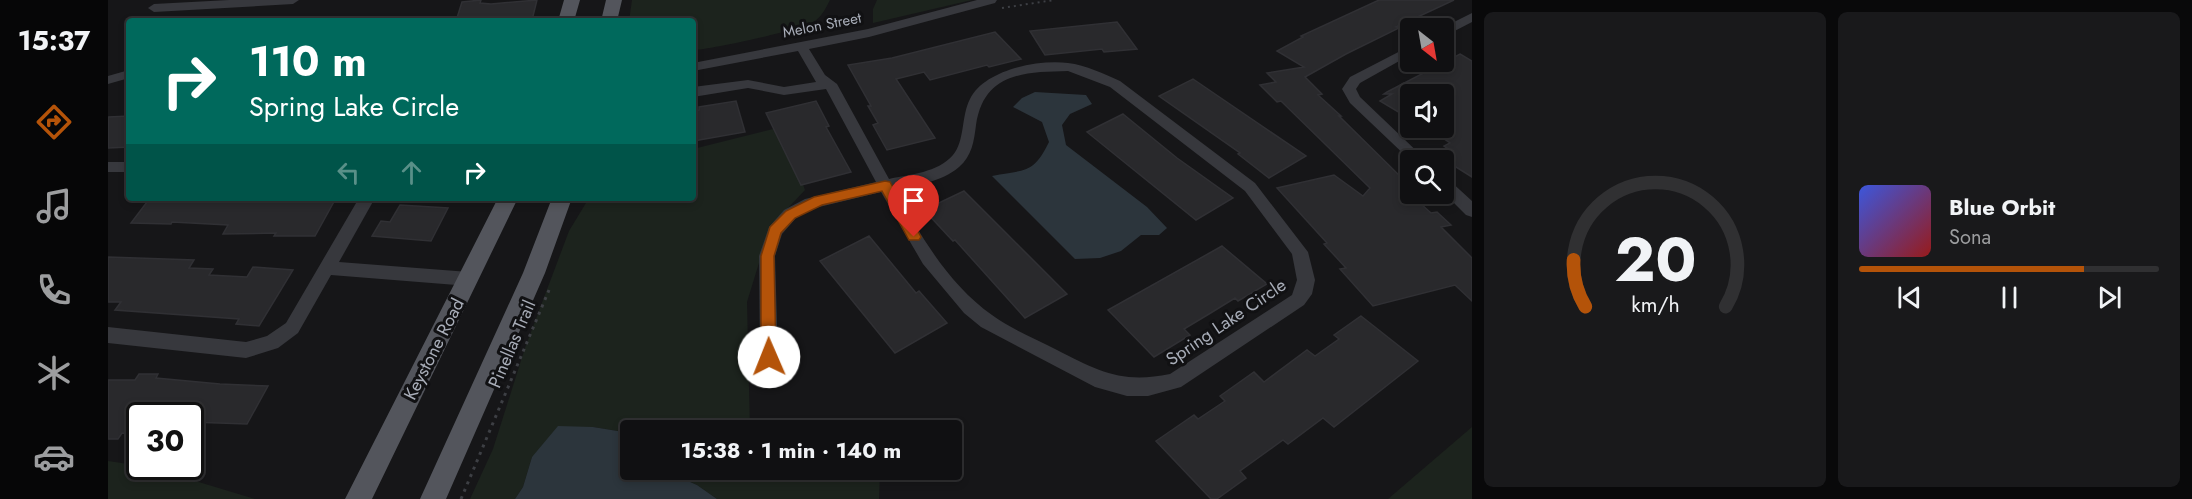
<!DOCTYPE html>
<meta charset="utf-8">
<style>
:root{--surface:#101012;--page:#19191b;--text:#f1f3f6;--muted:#9c9d9f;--line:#303032;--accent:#b45309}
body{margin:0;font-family:Jost,sans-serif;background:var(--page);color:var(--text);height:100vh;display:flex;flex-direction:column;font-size:22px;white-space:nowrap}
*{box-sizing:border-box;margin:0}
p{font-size:20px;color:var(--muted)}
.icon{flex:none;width:33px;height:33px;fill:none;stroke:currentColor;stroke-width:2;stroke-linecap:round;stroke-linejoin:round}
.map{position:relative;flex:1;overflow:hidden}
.drawer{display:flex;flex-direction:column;gap:12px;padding:12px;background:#09090a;width:720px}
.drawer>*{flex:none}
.banner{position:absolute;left:18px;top:18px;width:570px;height:183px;border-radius:6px;box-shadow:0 3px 9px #0003,0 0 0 2px var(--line);background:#00695c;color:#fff;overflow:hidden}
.needle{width:39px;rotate:149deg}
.fabs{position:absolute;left:1292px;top:18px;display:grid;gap:12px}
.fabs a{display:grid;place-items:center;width:54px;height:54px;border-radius:6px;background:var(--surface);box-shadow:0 3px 9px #0003,0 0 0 2px var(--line);font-size:30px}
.speed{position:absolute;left:18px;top:402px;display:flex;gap:12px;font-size:30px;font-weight:700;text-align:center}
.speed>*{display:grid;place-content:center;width:78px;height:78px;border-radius:50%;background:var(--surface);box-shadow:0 3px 9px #0003,0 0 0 2px var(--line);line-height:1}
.speed .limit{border:3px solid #111;border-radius:9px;background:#fff;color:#111}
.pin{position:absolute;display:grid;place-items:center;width:51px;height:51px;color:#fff;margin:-62px -26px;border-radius:50% 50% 50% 0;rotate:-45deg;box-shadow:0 0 6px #0007}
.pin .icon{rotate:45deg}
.me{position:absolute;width:66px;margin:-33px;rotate:359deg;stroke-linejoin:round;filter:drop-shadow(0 0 4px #0008)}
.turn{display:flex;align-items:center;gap:21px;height:126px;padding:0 24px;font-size:27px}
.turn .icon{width:78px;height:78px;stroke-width:2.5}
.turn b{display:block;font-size:42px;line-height:51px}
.lanes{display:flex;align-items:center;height:57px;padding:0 24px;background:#0003;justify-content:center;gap:30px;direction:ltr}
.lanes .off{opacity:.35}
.drawer .widget{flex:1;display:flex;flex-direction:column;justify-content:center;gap:9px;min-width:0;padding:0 21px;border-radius:9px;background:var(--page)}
.drawer .dial{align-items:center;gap:0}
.dial svg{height:156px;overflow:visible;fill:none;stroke:var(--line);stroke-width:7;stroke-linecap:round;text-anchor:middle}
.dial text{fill:var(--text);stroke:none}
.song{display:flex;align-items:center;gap:18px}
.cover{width:72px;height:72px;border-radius:9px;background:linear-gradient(135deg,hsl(230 70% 55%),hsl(0 70% 35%))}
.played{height:6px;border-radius:3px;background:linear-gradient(90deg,var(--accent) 75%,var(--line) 75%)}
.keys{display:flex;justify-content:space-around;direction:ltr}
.drawer .tiles{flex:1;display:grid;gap:12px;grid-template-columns:repeat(2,1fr)}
.trip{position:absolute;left:512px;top:420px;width:342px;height:60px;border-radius:6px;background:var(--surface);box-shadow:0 3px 9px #0003,0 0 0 2px var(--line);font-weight:700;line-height:60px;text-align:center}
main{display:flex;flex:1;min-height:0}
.menu{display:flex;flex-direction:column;width:108px;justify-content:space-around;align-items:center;background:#060607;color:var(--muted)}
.menu .icon{width:42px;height:42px}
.menu .current{color:var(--accent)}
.menu b{font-size:27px;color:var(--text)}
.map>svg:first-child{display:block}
.green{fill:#1c231d}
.water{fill:#2c353c}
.building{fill:#29292c;stroke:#303034;stroke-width:1.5}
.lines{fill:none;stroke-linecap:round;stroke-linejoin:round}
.path-far1{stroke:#3d3f44;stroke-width:2;stroke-dasharray:2 4;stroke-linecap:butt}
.path{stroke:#3d3f44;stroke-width:3;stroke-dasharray:3 5;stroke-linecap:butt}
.minor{fill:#37383d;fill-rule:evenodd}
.major{fill:#53555c;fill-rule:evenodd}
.route{fill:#b45309;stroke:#753606;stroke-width:1.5}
.labels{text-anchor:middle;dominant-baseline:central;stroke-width:6;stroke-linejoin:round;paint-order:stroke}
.far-street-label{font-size:15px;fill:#a8adb8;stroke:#111113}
.street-label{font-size:18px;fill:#a8adb8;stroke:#111113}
</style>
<main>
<nav class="menu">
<b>15:37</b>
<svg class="icon current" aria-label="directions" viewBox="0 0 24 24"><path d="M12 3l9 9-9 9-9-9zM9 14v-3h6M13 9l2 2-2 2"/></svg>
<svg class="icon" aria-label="music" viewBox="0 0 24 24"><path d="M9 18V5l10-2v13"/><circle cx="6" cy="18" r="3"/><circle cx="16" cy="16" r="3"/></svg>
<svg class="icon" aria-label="phone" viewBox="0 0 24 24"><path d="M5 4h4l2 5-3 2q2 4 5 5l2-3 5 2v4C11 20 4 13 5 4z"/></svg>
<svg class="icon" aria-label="climate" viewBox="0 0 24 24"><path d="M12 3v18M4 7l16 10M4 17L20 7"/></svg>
<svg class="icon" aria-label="car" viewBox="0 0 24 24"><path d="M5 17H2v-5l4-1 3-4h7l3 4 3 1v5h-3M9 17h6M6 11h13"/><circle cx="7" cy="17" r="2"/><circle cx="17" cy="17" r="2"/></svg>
</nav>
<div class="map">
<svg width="1364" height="499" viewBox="0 0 1364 499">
<rect width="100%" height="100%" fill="#161618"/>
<path class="green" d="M524,0H722C718,8 713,18 705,22C693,30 600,50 585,50V21H521Z
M769,0H864L765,23V9Z
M669,128L683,150L697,190L662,227L639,302L642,430H522V433L485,427L424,457L415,487L407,499H362L385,449L417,348L461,231L481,198H585V149Z
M1364,427V499H1280Z
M0,461L41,467L147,499H0Z
M555,470H772L771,499H609L589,485Z"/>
<path class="water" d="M927,92L978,95L984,104L962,114L954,125L958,145L1039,207L1059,228L1051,235H1033L1013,251L992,258L967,259L884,176C917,169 925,175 941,142L934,122L905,107L914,98Z
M450,426L485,427L522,433V470H555L589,485L609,499H407L415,487L424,457Z"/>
<path class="building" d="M373,0L372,3L383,4L429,0L424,20L348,21L354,2Z
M1271,0H1346L1288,27L1291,28L1238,54L1197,77L1214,94L1210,95L1233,116H1231L1302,186V194L1323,213L1329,212L1343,225L1333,227L1364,258V301L1347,285L1265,306L1232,269L1238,268L1216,244L1219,243L1169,188L1226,175L1255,196L1262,188L1173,101L1169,102L1152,85L1168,82L1159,73L1196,67L1169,51L1195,37L1193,36Z
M1009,22L1029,49L996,52L994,49L937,55L922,31Z
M887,32L913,59L881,67L879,65L822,80L816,72L788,79L827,138L779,150L765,125L770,123L760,106H763L740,65L784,58Z
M1352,54L1364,61V177L1332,157L1343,151L1336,146L1342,143L1335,138V94H1302V119L1272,101L1284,94H1276L1279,92Z
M1085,79L1198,156L1161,178L1130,154L1132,153L1051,96Z
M628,101L637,132L585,141V111L591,110V107Z
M708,101L721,126L718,127L743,172L693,185L658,113Z
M1015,114L1069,158L1125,198L1088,220L979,132Z
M21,116V147L0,148V117Z
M856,191L959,294L917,318L847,240L845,241L816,210Z
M42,198H228L207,236H166L168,233L115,234L120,225L64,222L63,224L23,223Z
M292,205L340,208L323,241L264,236L273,221L282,222Z
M761,236L808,293L811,291L839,323L787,353L712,261Z
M1114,246L1159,284L1130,301L1127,298L1101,314L1076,329L1082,335L1046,357L1000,310Z
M0,257L86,260L81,268L105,269L101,275L139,277L145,267L185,270L151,326L128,324L131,319L7,310L13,302H0Z
M1253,316L1310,361L1226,427L1215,418L1180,444L1175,440L1132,471L1138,478L1109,499H1103L1048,441L1086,415L1090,419L1117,401L1112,396L1146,372L1156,382L1199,350L1207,356L1231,339L1226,335Z
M31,374H50L48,378L112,384L160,386L139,424L82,422V416H32V435L14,433L10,439H0V380H27Z"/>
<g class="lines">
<path class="path-far1" d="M894,8L946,0"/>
<path class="path" d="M353,499L441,290"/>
<path class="minor" d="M121,0H191L185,4L46,12L40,8L46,4Z
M869,0H889L887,3L761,37L701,49L717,75L729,84L781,179C803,174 829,173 845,155C857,141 853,116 862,99C876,70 930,59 960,63C978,65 996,74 1012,81L1147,183L1200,252L1207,280L1204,294L1196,305L1073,387L1040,396H1019L987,387L873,327L856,313L815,264L773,192L707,208L688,218L674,234L667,256L670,357L667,363L661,365L655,363L652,357L651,256L661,227L676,210L697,199L768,182L718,89L676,95L640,88L585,97V87L640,80L676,87L708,82L690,51L585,71V63L760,29ZM960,71L1002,87L1137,191L1184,254L1189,280L1184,295L1062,374C1014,384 990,371 949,350C928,339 903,329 884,315C840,284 812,235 787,189C808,185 834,182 851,167C864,156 866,141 868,125C876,73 915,72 960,71Z
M1364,13V22L1335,37L1334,28Z
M1302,46V55L1252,83L1248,89L1252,97L1318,160H1302L1242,103L1234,89L1242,77Z
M21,70V78L0,84V76Z
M0,162H21V172H0Z
M1335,177L1340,179L1364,201V217L1358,215L1335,192Z
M251,198H267L231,262L361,272L367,274L370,279L367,284L361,286L223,275L190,333L170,348L138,358L0,343V327L138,342L159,336L178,323Z"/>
<path class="major" d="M456,0H472L466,21H450Z
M498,0H514L509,21H493Z
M390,198H410L264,499H237Z
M444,198H464L437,273L338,499H312L415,273Z"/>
</g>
<path class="route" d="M777,181L782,182L811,233L813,237L811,240H801L774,191L714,205L687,218L673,233L666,256L668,357L666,362L661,364L655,362L653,357V256L662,227L678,211L706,197Z"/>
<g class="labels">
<g class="far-street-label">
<text transform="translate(714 25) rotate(-11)">Melon Street</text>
</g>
<g class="street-label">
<text transform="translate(1118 322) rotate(-34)">Spring Lake Circle</text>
<text transform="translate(404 344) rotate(-67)">Pinellas Trail</text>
<text transform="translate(326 349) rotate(-63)">Keystone Road</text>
</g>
</g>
</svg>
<div class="fabs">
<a><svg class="needle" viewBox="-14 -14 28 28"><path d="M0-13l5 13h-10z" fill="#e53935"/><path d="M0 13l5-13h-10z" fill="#9c9d9f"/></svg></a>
<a><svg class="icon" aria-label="sound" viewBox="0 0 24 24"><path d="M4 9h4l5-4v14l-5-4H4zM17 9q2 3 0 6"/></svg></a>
<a><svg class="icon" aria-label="search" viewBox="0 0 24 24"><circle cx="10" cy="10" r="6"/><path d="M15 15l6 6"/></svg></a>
</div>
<div class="speed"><div class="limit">30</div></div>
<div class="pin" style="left:806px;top:237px;background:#d93025"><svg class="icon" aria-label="arrive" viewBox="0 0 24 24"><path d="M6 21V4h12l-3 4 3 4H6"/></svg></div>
<svg class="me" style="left:661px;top:357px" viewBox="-20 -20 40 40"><circle r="19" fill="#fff"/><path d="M0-13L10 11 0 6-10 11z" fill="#b45309"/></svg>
<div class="trip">15:38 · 1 min · 140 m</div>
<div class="banner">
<div class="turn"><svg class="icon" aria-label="right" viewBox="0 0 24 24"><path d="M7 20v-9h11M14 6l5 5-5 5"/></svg><div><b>110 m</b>Spring Lake Circle</div></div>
<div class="lanes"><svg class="icon off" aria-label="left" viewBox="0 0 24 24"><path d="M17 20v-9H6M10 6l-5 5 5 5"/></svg><svg class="icon off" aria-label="ahead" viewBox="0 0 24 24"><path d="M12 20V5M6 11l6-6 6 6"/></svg><svg class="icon" aria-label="right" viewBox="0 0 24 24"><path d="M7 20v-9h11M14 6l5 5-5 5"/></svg></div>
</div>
</div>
<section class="drawer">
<div class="tiles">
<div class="widget dial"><svg viewBox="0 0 100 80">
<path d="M14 69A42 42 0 1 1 86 69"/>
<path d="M14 69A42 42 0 0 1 8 45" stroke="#b45309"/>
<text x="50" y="56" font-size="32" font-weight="700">20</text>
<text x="50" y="72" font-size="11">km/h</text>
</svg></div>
<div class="widget">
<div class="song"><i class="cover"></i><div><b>Blue Orbit</b><p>Sona</p></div></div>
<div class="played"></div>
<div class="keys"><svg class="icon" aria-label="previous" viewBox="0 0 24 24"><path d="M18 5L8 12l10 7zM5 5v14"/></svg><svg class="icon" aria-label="pause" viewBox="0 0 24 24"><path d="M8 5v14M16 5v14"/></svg><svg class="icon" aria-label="next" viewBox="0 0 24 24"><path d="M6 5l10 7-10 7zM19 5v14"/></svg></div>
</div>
</div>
</section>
</main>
